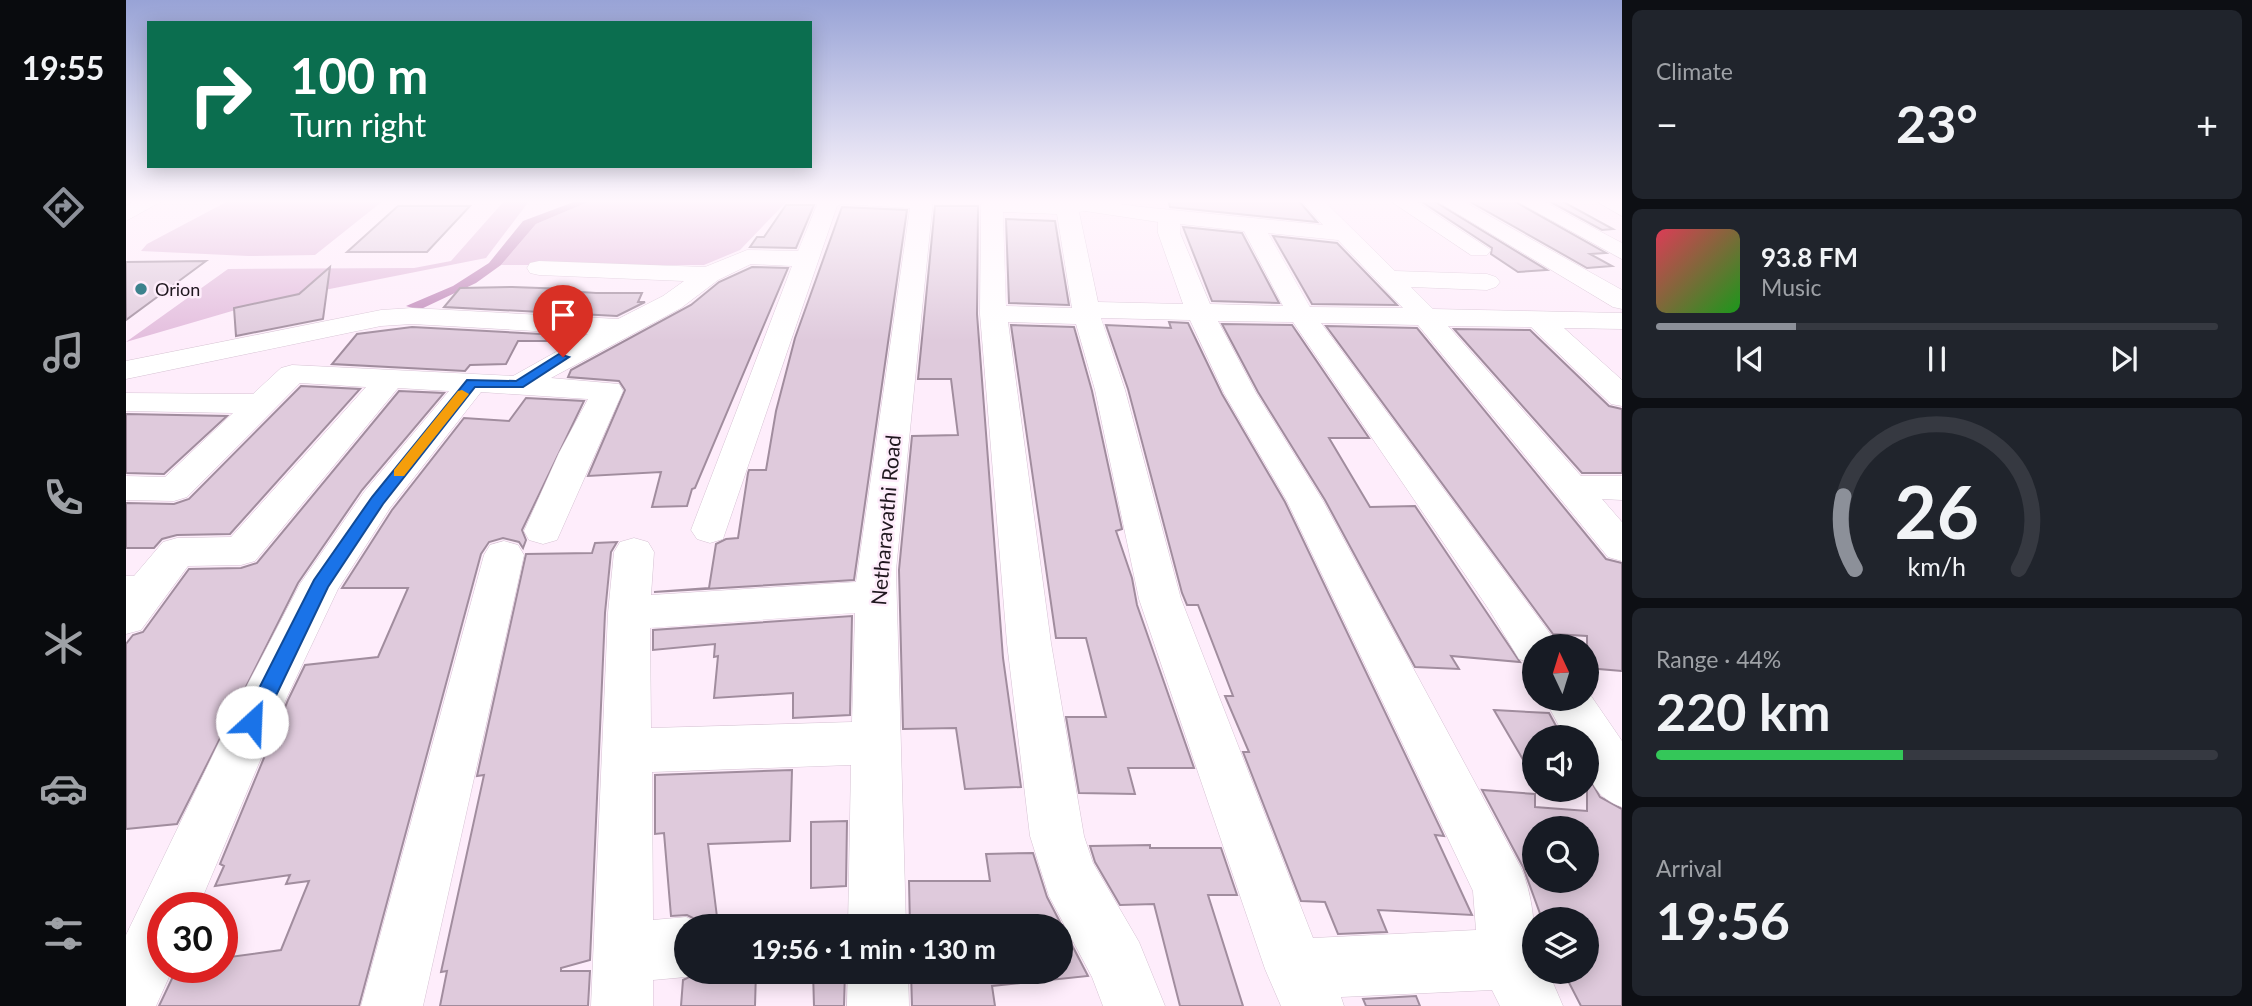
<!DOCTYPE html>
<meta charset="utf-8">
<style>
:root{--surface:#171b24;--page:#20242c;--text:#f1f3f6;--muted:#9ea1a6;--line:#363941;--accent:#8c9099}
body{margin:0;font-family:Lato,sans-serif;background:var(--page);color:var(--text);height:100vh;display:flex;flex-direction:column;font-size:26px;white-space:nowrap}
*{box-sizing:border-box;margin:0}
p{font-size:23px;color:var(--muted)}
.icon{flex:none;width:38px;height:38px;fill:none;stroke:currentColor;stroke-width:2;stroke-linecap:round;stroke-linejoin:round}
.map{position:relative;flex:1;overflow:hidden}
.details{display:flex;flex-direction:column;gap:10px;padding:10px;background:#0d0f14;width:630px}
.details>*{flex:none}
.top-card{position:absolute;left:21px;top:21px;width:665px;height:147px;border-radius:0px;box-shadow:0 4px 18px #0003;background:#0b6e4f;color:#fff;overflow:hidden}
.needle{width:46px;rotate:356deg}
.fabs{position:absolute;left:1396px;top:634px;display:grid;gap:14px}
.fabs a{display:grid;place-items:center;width:77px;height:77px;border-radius:50%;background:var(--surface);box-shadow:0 4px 18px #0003;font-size:35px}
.speed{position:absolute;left:21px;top:892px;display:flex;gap:14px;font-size:35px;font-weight:700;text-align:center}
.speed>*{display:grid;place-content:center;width:91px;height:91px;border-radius:50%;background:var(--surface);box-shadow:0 4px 18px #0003;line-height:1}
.speed .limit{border:10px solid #d22;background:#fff;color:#111}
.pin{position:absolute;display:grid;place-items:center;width:60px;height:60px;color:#fff;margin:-72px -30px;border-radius:50% 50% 50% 0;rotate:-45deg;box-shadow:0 0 7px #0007}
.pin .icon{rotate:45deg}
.me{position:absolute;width:77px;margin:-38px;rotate:25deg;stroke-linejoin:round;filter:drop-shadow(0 0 5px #0008)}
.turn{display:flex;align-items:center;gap:24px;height:147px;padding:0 28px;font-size:32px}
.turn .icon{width:91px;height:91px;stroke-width:2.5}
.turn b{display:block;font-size:49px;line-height:60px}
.big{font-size:52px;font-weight:700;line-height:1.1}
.details .tile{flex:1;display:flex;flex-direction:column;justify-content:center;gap:10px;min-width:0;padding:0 24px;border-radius:10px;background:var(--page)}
.details .dial{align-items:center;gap:0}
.dial svg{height:182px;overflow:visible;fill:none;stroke:var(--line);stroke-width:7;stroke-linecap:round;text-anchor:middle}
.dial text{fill:var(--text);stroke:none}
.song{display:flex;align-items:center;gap:21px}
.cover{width:84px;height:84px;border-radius:10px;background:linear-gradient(135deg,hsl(350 70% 55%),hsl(120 70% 35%))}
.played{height:7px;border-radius:4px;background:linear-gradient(90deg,var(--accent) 25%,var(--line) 25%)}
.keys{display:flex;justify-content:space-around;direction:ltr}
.heat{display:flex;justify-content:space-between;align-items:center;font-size:38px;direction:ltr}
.charge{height:10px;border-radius:5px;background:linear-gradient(90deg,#34c759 44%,var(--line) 0)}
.trip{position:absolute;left:548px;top:914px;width:399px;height:70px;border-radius:35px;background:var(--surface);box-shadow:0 4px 18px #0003;font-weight:700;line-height:70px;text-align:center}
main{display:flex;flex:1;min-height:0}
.tabs{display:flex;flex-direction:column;width:126px;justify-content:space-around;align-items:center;background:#090b0e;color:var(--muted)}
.tabs .icon{width:49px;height:49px}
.tabs .current{color:var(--accent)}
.tabs b{font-size:32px;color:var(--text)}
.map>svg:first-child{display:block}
.green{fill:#e3bddd}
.water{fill:#c18aba}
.building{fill:#dfcadc;stroke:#a18d9e;stroke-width:2;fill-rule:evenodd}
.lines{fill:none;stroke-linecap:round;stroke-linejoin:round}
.minor-casing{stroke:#d6c2d3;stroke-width:1}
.minor{fill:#fff;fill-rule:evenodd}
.route{fill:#1a73e8;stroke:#114b97;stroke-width:2}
.slow{fill:#f59e0b}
.poi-dot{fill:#3c828d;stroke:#feedfb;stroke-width:2.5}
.labels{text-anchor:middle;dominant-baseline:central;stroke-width:5;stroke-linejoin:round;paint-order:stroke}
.far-poi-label{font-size:18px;fill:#1f171e;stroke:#feedfb;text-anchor:start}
.street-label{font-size:21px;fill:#1f171e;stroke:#feedfb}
</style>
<main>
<nav class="tabs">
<b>19:55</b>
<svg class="icon current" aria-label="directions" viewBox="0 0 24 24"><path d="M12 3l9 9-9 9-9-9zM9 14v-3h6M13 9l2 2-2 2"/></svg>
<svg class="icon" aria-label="music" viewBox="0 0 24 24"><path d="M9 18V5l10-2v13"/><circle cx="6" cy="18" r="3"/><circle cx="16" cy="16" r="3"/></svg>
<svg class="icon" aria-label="phone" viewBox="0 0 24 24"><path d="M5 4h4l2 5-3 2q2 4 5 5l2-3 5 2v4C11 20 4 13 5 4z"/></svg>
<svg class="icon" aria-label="climate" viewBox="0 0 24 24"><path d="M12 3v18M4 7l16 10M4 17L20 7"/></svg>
<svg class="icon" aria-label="car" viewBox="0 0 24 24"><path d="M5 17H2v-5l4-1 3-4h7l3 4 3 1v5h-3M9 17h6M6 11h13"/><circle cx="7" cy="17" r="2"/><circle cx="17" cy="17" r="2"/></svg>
<svg class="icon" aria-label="filters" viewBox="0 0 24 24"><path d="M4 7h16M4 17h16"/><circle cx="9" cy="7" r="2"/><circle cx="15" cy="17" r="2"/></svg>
</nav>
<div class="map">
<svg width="1496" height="1006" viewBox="0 0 1496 1006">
<rect width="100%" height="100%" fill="#feedfb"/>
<path class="green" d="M104,200H258L189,255L122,256L15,251L21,244Z
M379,200H404L360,258L133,303L0,342L102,269L288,268L325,261Z
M467,200H662L614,250L578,265H375L410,224Z"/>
<path class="water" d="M453,200H467L410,224L375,265L350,283L293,310L280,306L327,286L363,263L397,221Z"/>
<path class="building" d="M1042,200H1172L1191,222L1044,207Z
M1293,200H1306L1421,270L1392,272L1365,254L1366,248Z
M1341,200H1386L1480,253L1464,254L1486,266L1461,268Z
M1421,200H1434L1487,229L1476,230Z
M660,205H688L670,248L624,247L631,237H638Z
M272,206H344L301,252H221Z
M809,206H852L851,314L877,658L895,787L839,789L830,728L777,729L773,570L786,436L832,435L825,379H792Z
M716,207L781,210L728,580L528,592L583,588L590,544L600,539L612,538L622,473L623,470H640L650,411L669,338Z
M880,219L929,221L943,305L883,303Z
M1057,227L1116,233L1153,303L1086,301Z
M1147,236L1211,243L1271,305L1186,304Z
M80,261L0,320V262Z
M204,267L197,319L110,336L108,308L173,294Z
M626,267L662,268L569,488L566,489L561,506L526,507L535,472L462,476L499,390L493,381L442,377L445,370L565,305L593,282Z
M386,287L441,289L439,291L470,293H516L512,302H519L491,316L318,307L334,288Z
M1043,322L1062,323L1096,394L1159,502L1318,836L1309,835L1346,915L1252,910L1261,932L1212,934L1199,902L1175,901L1117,752H1123L1099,696H1107L1072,605H1061L1056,593L1002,389L980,325L1045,328Z
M1096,324L1166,325L1243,438H1203L1244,507L1289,506L1394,662L1325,656L1333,669L1289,667L1199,500L1132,392Z
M885,325L948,327L966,391L996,529L990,531L1006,578L1011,605L1068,768H1002L1009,794L953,793L940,717H980L960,638H930Z
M1200,326L1291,328L1480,559L1496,563V671L1461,668V636L1427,634Z
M286,327L453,336L444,341H392L380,364L344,365L339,371L206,364L231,334Z
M1328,329L1404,330L1483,406L1496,409V473H1456Z
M175,386L234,389L104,534L51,535L36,539L28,548H0V503L48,504L63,499Z
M273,391L318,393L236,490L172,583L51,824L0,829V644L7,635L17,632L63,569L115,568L131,563Z
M400,398L458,401L396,530L400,540L397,548L393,542L377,538L363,542L355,554L233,1006H33L51,968H96V958L155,950L183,881L160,884L164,875L89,886L98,866L94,864L162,700L179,665L252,657L282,588H216L266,510L338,418L383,421Z
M0,414L101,416L38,474L0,473Z
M491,542L485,552L479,613L464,960L435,968V971H464L462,1006H314L321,971L315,972L358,775L351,776L400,554L466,553L469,543Z
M726,616L724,715L667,718V693L588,698L592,656L588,657L589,644L527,650V630Z
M1368,710L1423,713L1436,737H1409V780Z
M666,770L664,841L582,844L592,925L583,926L561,915L545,916L538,833L529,834V775Z
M1461,774L1474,797L1496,809V1006H1455L1437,971H1461V919H1416L1397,867L1356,790L1409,794V807L1461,811ZM1409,828H1461V880H1409Z
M721,821L720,886L685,888V822Z
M1024,845V848H1095L1111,895H1082L1117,1006H1054L1028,904L994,905L969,862L964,846Z
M907,853L921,897L962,976L866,986L869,1006H786L785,971H934V926H784L783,881H864L860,854Z
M576,971H630L629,1006H555L557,980Z
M687,971H719L718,1006H688Z
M1290,996L1294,1006H1240L1237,999Z"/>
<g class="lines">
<g class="minor-casing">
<path id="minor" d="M11,200H38L0,221V206Z
M693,200H807L770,570L780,926H722L725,765L526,772L527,920L560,917L581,926H560V971H574L560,977L527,980V1006H465L482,613L488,552L494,542L508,538L522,542L528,552L525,595L730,582L784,208L715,204L711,206L597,539L584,543L571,539L565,530L666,266L625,264L592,280L555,308L425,378L493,384L497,391L431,540L417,544L403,540L398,531L433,453L462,399L355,392L264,508L212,589L160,699L72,908H37V968H47L30,1006H0V935L114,699L174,584L238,492L323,391L272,388L129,561L115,565L62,566L15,630L0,634V576H8L37,542L51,538L105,537L240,387L174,383L61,497L48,501L0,500V476L39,477L107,413L0,411V393L127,394L155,368L166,365L387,376L462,334L286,324L255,326L0,379V361L255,310L286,308L492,319L537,296L558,281L413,275L404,273L401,268L404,263L413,261L579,267L621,250L672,251ZM729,613L726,722L525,728L524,628Z
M860,200H996L994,204L1016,207L1197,225L1175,200H1197L1269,271L1361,274L1370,277L1374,282L1370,287L1361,290L1285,287L1307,309L1496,313V329L1438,328L1496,380V406L1485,404L1405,327L1322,326L1455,476H1496V500L1476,499L1496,522V561L1482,557L1292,325L1195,323L1425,635L1430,646H1409V664L1393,659L1364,611L1167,322L1092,321L1130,393L1197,501L1395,868C1409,901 1409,935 1409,971H1422L1437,1006H1374L1366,990L1215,997L1218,1006H1155L1139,969L1013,599L969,390L950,324L882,322L925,643L958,836L967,863L1013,942L1039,1006H977L966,977L923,896L904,836L881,643L854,314L855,205ZM959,211L1032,222V233L1057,304L972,302L953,212ZM877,212L931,214L946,308L880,306ZM1054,224L1118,231L1157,306L1084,304L1054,233ZM1142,233L1212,240L1277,308L1184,307ZM975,318L1064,320L1098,393L1161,501L1347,891L1350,930L1187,938L1055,599L999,390Z
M1263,200H1288L1365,250L1361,255H1345Z
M1309,200H1335L1496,290V309L1487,307Z
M1389,200H1415L1496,243V259Z
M1468,200L1496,201V216Z
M378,541L392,545L398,555L297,1006H235L358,555L364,545Z
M1461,690L1496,741V807C1461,794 1461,770 1461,737H1439L1418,698H1461Z
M722,971H782L783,1006H721Z"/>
</g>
<use href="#minor" class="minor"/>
</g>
<linearGradient id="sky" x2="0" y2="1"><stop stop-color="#98a3d6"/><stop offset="0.59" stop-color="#fff7fd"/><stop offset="1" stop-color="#fff7fd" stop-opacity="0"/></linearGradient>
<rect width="1496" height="341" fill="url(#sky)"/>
<path class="route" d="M433,354L443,357L397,387H349L257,504L202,587L134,729L126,731L119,729L116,722L188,580L246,497L341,380L390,381Z"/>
<path class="slow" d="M336,390L343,394L278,476H268V470L332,391Z"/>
<circle class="poi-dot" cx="15" cy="289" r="7"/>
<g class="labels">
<g class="far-poi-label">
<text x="29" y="289">Orion</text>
</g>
<g class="street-label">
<text transform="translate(759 520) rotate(-85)">Netharavathi Road</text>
</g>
</g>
</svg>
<div class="fabs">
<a><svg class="needle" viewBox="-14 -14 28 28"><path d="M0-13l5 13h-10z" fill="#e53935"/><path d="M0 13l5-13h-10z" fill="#9ea1a6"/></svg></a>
<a><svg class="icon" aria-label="sound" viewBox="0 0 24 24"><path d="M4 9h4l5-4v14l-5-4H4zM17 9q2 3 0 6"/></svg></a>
<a><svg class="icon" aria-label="search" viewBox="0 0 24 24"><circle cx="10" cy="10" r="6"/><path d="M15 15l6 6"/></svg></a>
<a><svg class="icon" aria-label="layers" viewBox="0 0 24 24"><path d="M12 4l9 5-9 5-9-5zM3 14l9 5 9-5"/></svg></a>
</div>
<div class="speed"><div class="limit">30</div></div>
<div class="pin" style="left:437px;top:357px;background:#d93025"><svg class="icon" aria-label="arrive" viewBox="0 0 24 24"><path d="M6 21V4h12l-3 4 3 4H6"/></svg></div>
<svg class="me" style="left:126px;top:722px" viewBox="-20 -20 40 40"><circle r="19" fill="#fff"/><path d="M0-13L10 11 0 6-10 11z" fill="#1a73e8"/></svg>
<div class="trip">19:56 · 1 min · 130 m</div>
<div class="top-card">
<div class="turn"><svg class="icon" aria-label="right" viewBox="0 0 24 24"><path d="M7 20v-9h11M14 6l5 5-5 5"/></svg><div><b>100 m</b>Turn right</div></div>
</div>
</div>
<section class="details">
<div class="tile"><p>Climate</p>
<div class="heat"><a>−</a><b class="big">23°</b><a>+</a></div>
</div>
<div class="tile">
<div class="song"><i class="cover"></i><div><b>93.8 FM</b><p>Music</p></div></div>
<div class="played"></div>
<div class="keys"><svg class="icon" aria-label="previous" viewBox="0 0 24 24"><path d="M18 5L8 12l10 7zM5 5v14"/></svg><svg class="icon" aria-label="pause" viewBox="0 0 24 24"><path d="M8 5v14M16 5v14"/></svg><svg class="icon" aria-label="next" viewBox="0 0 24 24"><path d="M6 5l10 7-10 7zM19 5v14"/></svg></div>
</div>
<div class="tile dial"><svg viewBox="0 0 100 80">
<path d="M14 69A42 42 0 1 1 86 69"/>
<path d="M14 69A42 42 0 0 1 9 37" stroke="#8c9099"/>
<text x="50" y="56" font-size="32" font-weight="700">26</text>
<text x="50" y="72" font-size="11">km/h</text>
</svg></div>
<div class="tile"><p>Range · 44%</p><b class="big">220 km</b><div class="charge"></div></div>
<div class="tile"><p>Arrival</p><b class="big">19:56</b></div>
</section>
</main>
